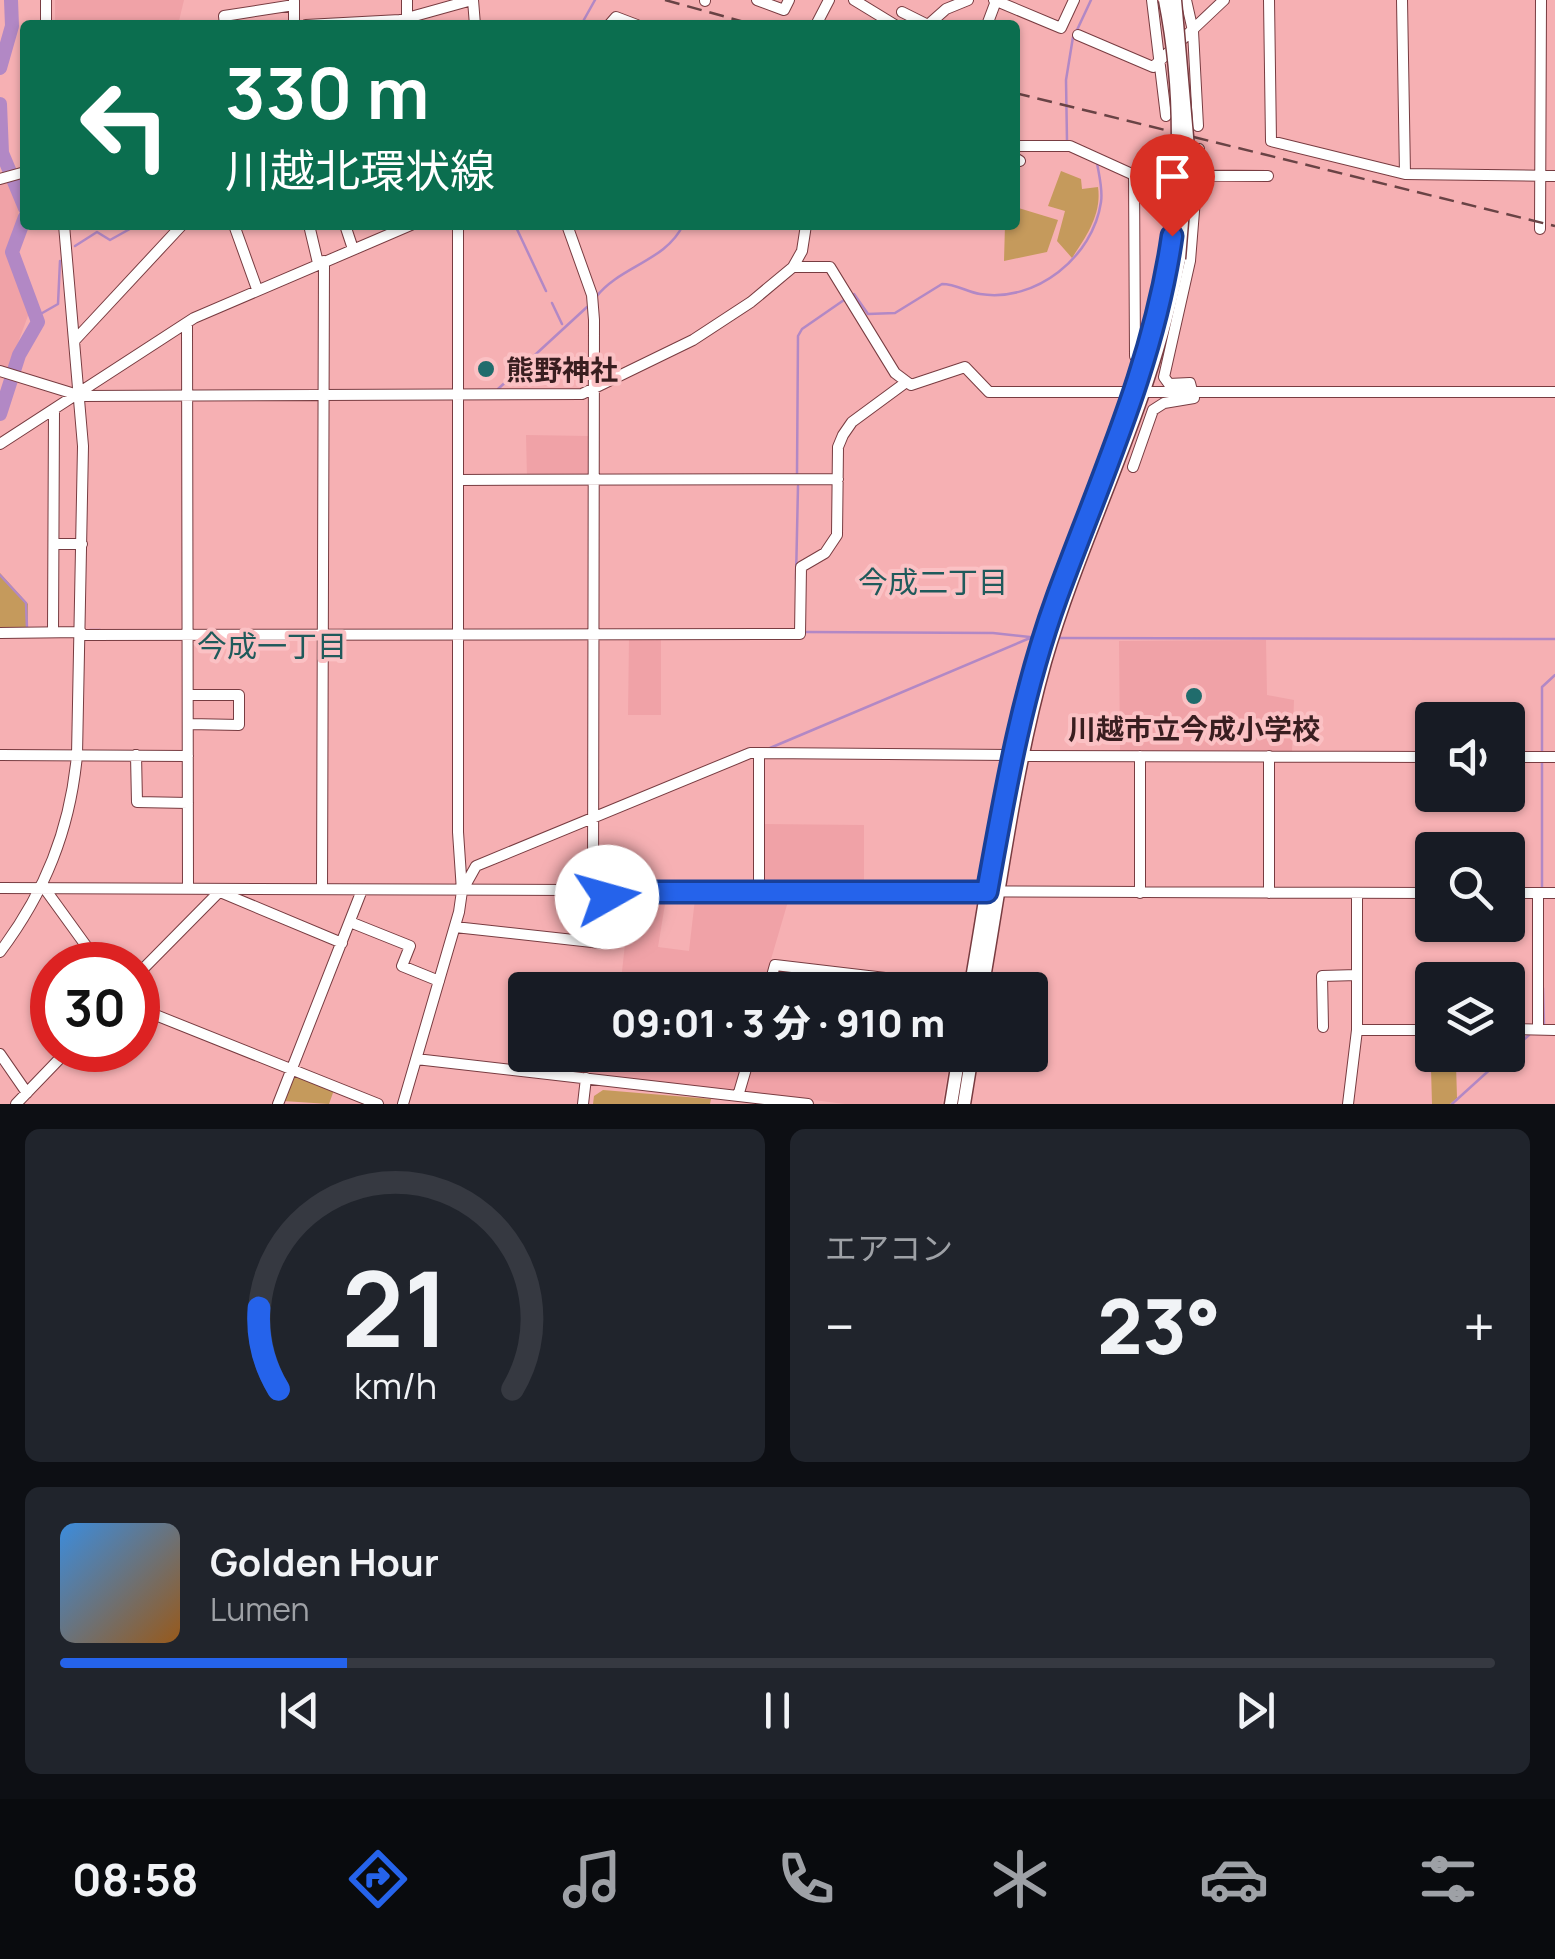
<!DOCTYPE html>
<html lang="ja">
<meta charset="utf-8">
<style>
:root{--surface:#171b24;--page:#20242c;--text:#f1f3f6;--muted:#9ea1a6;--line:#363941;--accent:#2563eb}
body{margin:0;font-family:Manrope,"Noto Sans JP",sans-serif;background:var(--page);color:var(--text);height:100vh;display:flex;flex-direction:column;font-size:38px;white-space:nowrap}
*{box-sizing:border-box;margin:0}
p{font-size:32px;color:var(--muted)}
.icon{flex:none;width:55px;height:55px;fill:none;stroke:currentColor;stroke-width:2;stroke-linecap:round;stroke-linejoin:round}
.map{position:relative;height:1104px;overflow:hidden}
.drawer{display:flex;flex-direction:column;gap:25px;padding:25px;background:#0d0f14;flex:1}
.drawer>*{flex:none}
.top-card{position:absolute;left:20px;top:20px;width:1000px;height:210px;border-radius:10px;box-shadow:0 2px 8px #0004;background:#0b6e4f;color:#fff;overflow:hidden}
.fabs{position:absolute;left:1415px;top:702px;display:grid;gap:20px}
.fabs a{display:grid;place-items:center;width:110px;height:110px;border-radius:10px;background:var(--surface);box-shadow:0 2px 8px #0004;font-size:50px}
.speed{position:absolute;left:30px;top:942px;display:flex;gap:20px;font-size:50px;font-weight:700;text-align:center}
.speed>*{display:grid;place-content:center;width:130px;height:130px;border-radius:50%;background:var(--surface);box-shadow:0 2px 8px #0004;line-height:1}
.speed .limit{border:15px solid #d22;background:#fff;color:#111}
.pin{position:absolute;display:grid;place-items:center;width:85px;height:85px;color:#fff;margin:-102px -42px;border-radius:50% 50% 50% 0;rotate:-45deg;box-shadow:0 0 10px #0007}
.pin .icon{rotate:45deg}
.me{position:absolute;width:110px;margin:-55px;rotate:83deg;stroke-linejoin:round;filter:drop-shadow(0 0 8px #0008)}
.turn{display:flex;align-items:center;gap:35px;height:210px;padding:0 40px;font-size:45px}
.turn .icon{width:130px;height:130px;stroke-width:2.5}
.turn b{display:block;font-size:70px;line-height:85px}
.big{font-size:75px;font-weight:800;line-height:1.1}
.drawer .widget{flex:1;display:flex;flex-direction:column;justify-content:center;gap:15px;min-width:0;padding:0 35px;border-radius:15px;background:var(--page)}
.drawer .dial{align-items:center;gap:0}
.dial svg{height:260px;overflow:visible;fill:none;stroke:var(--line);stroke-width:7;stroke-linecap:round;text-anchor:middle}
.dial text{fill:var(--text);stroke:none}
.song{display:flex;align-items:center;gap:30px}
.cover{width:120px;height:120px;border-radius:15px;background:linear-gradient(135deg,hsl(210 70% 55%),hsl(30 70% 35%))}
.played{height:10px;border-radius:5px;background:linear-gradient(90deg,var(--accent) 20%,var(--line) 20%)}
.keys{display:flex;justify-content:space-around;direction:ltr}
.heat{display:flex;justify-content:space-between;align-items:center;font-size:55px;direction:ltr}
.drawer .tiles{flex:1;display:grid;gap:25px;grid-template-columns:1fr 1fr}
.widget:last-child{grid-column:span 2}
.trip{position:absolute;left:508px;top:972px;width:540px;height:100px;border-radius:10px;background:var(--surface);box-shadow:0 2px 8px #0004;font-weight:800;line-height:100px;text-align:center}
.tabs{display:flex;height:160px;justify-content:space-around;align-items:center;background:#090b0e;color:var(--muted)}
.tabs .icon{width:70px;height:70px}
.tabs .current{color:var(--accent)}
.tabs b{font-size:45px;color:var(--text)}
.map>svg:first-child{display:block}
.built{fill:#f0a2a7}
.green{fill:#c59a5c}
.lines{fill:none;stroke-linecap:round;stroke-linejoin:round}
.stream{stroke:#b288c5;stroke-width:2.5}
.river{stroke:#b288c5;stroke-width:14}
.minor-casing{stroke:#783c41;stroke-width:12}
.major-casing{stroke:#783c41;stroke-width:15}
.minor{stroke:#fff;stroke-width:10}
.major{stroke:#fff;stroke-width:12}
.rail{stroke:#694345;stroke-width:2.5;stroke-dasharray:15 8;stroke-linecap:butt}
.major-bridge-casing{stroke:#783c41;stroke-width:15;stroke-linecap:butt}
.major-bridge{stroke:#fff;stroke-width:12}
.route-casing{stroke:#184099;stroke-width:25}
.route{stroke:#2563eb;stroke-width:18}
.poi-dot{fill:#206c6c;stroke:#fbc1c4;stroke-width:4}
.labels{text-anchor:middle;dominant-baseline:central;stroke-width:8;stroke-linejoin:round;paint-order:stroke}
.poi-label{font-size:28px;font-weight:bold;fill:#391e20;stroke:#fbc1c4;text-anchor:start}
.neighbourhood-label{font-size:30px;fill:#1f5a5b;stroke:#fbc1c4}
</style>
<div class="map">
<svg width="1555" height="1104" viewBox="0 0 1555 1104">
<rect width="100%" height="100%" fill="#f6b0b3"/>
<path class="built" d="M55,0H184L178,25H55Z
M10,182L19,209L11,259L23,283L29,313L8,370L0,368V184Z
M526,435L589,436L588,477L527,478Z
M629,638H661V715H628Z
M1266,640L1267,695L1294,700L1292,752H1120L1119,641Z
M761,824L864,825V885H761Z
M630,898H666L658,947L689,951L695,899L789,898L762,990H620Z
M777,969L961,990H771Z
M591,1055H744L734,1090L589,1074Z
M752,1055H951L942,1104H845L743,1091Z"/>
<path class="green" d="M1061,171L1081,179L1082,189L1098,187C1102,214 1086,237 1072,258L1057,241L1065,211L1048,206Z
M1015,207L1058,220L1047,252L1004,261L1005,225H1015Z
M0,573L28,604V629H0Z
M1456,1064L1457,1098L1450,1104H1432L1431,1069Z
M294,1074L334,1090L329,1104L283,1101Z
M603,1090L711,1099L710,1104H593L594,1096Z"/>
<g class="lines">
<path class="stream" d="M581,25L595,0
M1077,30L1091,0
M1067,141L1066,80L1073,37
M515,225L546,291
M75,246L97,232L110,240L137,225
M854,294L868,314L895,313L942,284C956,284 967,292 980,294C1036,303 1093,257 1101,202C1103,190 1099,175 1097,163
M596,297C620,266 666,261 683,225
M552,303L562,324
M37,316L58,304L60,261
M498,389L587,307
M797,474L798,336L802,329L844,300
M0,575L26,603L27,628
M796,579L798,486
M90,630H100
M805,632L993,633L1039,638
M1057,638L1555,639
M770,748L1030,638
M1542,755V687L1555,675
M1542,890V763
M1543,988L1544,1025
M1508,1054L1529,1035
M1452,1104L1506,1055"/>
<path class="river" d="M0,68L12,26L11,0
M0,104L2,153L25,208
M0,414L19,355L38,322L12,252L25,217"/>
<g class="minor-casing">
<path id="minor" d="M407,0V24
M473,0L475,25
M757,0L784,10L789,0
M854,0L895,25
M994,0L1061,28L1074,0
M1152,0L1166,116
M1186,0L1193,31L1198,126
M1269,0L1271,141L1405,174L1555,176
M1402,0L1405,174
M705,1V0
M902,12L928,25L946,9L968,0
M46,25V0
M225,25L224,16L294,5
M294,25V1
M306,25L400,20L472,0
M609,25L616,17L637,25
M816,25L829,0
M987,25L996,1
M1078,35L1153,67L1224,0
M1015,146H1070L1134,175L1268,176
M1015,158L1020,161
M1134,175L1135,356L1146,358
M0,179L25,172
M234,225L257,289
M309,225L318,263
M345,225L353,249
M567,225L592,295L594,320L593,892
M1540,229L1541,0
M793,267H830L895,373L911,385L965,367L989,392H1555
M187,323L188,889
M75,340L182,225
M0,371L81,396L582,394L693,340L751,302L793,267L802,251L806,225
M0,444L194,318L411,225
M1133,467L1153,410L1164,403L1194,398L1190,383L1169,384L1164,377L1190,261L1199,149
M458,480L838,479
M54,544H82
M53,632L54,410
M0,633L81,632
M81,635L800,634L801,567L825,553L837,535L838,447L843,435L852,422L905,383
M189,724L239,725V695H189
M0,755L188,756
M136,755L137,802L188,803
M759,755V892
M1024,756L1432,757
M1508,757H1555
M0,888L1432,893
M45,889L100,965
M322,889L324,261
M462,891L476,866L750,753L1011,755
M220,892L342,943
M1140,893V756
M1269,893V756
M1508,893H1555
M1538,893V1029
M350,922L410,946L402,966L439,981
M455,927L601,943L608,892
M0,952C45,892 70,830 77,755L83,446L64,225
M138,974L221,890
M768,990L775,965L970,988
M138,1008L378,1104
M1323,1027L1322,976L1357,975
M1508,1029L1555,1030
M1357,1030H1432
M0,1054L27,1093
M416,1059L808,1104
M738,1096L750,1055
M16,1104L68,1050
M278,1104L362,890
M403,1104L459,912L462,891L458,832V225
M583,1104L586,1078
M1348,1104L1357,1030V893"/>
</g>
<g class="major-casing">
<path id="major" d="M970,990C989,883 1002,774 1033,669C1074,529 1141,404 1169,258
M982,990C1001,881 1015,769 1045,662C1085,524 1153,404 1179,259
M951,1104L959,1055
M964,1104L972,1055"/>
</g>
<use href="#minor" class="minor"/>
<use href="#major" class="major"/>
<path class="rail" d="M665,0L755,25
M1015,93L1555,226"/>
<g class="major-bridge-casing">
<path id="major-bridge" d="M1165,0C1182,85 1181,173 1169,258
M1175,0L1188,148L1179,259"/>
</g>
<use href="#major-bridge" class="major-bridge"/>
</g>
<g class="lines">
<g class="route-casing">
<path id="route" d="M607,897L608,892H987C1005,792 1022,693 1057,597C1101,477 1154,363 1172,236"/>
</g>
<use href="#route" class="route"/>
</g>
<g class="poi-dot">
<circle cx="486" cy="369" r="10"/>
<circle cx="1194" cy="696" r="10"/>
</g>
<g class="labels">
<g class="poi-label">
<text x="506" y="369">熊野神社</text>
<text x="1194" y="728" text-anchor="middle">川越市立今成小学校</text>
</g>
<g class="neighbourhood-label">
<text x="933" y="581">今成二丁目</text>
<text x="272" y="645">今成一丁目</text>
</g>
</g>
</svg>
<div class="fabs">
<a><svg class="icon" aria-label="sound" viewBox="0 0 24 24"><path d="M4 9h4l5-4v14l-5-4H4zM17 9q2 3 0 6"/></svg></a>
<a><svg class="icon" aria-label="search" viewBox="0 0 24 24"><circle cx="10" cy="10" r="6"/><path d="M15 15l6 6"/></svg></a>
<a><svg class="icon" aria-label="layers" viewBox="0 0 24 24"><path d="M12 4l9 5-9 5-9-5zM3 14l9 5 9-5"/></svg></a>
</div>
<div class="speed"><div class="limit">30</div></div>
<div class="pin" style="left:1172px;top:236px;background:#d93025"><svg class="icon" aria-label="arrive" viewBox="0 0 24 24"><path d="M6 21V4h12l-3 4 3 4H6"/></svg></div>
<svg class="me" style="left:607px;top:897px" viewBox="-20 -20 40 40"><circle r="19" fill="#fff"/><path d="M0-13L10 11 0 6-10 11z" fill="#2563eb"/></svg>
<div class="trip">09:01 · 3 分 · 910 m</div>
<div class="top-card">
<div class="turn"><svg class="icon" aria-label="left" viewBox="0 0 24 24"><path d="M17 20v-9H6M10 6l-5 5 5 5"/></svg><div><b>330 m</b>川越北環状線</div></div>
</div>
</div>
<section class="drawer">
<div class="tiles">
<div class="widget dial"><svg viewBox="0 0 100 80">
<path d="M14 69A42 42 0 1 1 86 69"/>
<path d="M14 69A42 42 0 0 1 8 44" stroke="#2563eb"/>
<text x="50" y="56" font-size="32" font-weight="700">21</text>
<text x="50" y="72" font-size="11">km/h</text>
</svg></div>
<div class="widget"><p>エアコン</p>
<div class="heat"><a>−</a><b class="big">23°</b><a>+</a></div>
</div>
<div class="widget">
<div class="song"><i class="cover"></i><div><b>Golden Hour</b><p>Lumen</p></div></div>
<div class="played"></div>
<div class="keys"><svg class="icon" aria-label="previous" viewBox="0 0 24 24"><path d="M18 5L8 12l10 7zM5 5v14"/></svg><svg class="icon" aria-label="pause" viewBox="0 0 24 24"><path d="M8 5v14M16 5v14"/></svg><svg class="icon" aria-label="next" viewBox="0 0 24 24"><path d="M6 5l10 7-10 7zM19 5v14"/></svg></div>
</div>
</div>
</section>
<nav class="tabs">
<b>08:58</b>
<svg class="icon current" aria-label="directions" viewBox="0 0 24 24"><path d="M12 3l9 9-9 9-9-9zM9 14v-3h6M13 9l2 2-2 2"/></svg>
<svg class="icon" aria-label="music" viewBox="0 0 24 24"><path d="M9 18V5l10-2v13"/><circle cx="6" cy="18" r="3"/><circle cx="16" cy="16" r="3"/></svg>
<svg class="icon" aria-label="phone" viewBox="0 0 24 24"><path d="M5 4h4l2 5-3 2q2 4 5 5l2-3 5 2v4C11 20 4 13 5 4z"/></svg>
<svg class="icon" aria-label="climate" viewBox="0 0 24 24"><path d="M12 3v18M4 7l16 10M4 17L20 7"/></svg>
<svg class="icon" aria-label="car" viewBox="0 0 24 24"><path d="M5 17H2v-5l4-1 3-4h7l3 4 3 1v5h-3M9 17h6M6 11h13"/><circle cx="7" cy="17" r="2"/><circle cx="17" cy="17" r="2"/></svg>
<svg class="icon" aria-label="filters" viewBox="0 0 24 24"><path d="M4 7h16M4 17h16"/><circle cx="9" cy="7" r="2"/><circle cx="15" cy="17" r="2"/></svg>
</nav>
